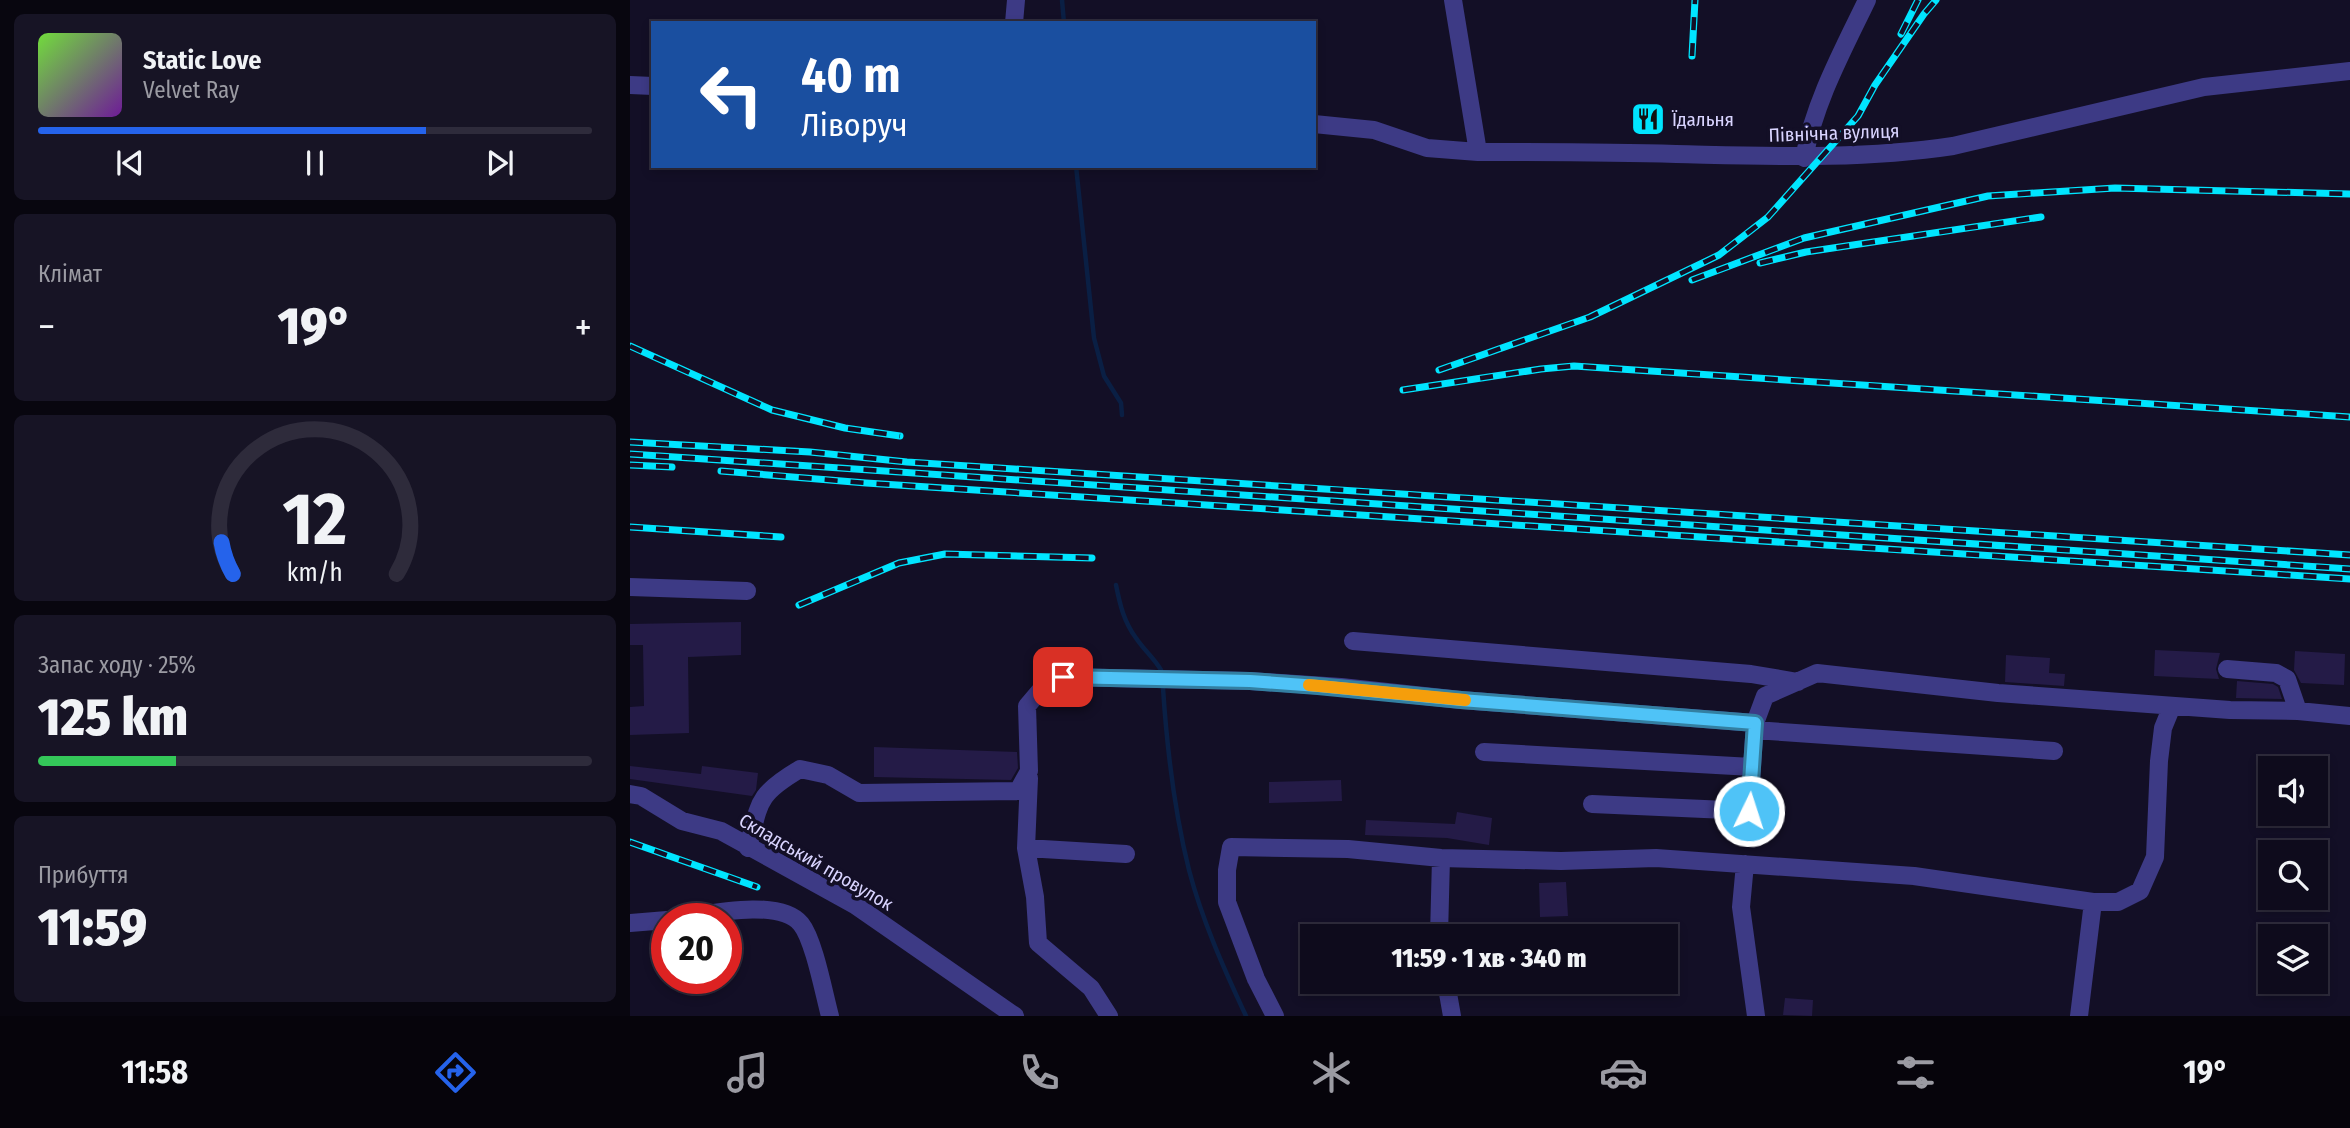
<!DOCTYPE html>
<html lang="uk">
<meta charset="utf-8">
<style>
:root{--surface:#0e0b1c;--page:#171425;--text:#f1f3f6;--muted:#9b9ba3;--line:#2e2b3b;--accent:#2563eb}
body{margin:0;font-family:"Fira Sans Condensed",sans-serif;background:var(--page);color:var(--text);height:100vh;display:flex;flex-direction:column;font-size:26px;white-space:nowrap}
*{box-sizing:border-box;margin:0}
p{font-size:23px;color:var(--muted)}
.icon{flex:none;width:38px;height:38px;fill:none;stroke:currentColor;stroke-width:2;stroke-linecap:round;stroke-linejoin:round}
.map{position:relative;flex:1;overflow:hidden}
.panel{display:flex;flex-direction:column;gap:14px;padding:14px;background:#08060f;width:630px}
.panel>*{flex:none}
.hud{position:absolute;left:21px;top:21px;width:665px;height:147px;border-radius:0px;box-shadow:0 4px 10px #0003,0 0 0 2px var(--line);background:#1a4fa0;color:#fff;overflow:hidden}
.tools{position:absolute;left:1628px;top:756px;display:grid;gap:14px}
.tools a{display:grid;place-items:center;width:70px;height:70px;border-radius:0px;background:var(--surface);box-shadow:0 4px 10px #0003,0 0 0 2px var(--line);font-size:35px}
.speed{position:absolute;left:21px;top:903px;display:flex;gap:14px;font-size:35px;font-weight:700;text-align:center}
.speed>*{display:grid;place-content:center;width:91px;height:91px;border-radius:50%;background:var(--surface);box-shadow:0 4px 10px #0003,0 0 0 2px var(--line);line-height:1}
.speed .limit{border:10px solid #d22;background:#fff;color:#111}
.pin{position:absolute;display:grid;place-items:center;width:60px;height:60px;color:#fff;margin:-30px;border-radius:14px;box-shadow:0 4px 10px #0006}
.me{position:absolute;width:77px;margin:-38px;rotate:4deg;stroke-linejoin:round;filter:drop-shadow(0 0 5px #0008)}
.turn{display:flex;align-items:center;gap:24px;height:147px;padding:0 35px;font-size:32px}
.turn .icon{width:91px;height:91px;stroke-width:2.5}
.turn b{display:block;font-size:49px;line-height:60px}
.big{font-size:52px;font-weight:800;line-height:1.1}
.panel .widget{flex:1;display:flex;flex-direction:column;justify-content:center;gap:10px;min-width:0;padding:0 24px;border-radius:10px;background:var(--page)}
.panel .dial{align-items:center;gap:0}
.dial svg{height:182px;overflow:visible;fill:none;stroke:var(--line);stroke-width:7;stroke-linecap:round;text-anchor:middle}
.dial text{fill:var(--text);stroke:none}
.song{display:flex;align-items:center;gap:21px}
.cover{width:84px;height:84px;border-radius:10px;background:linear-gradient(135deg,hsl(100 70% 55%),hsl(280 70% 35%))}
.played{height:7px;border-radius:4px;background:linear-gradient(90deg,var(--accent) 70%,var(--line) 70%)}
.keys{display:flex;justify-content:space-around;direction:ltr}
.heat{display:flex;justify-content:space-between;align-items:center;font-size:38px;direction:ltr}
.charge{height:10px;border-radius:5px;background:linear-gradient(90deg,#34c759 25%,var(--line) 0)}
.trip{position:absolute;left:670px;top:924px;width:378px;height:70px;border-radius:0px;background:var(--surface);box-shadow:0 4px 10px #0003,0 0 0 2px var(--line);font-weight:800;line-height:70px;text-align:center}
.menu{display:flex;height:112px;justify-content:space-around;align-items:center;background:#06040b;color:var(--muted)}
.menu .icon{width:49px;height:49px}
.menu .current{color:var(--accent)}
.menu b{font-size:32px;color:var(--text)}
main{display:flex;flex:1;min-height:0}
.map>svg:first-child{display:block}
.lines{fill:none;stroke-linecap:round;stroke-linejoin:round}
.stream{stroke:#0a1f44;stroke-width:4.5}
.building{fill:#241b47}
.minor{stroke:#3d3a85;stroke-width:18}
.rail-casing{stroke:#00e5ff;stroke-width:7}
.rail{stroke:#130f26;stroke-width:4.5;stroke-dasharray:13;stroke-linecap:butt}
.route-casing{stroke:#337fa1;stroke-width:18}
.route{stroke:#4fc3f7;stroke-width:12}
.slow{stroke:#f59e0b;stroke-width:12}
.labels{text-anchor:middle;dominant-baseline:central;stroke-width:7;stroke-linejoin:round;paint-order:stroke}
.poi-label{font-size:19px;fill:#d9d4ff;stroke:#130f26;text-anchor:start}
.street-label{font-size:19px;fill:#d9d4ff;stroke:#130f26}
</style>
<main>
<section class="panel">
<div class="widget">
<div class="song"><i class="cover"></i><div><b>Static Love</b><p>Velvet Ray</p></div></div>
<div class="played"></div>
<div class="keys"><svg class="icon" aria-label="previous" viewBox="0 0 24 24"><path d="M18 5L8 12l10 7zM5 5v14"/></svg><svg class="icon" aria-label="pause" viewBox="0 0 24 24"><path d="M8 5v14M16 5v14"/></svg><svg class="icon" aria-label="next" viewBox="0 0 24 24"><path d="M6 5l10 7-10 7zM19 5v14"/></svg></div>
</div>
<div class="widget"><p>Клімат</p>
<div class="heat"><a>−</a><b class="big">19°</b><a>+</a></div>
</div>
<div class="widget dial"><svg viewBox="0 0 100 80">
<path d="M14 69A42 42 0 1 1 86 69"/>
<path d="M14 69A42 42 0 0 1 9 55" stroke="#2563eb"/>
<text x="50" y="56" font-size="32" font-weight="700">12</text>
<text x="50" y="72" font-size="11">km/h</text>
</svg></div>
<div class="widget"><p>Запас ходу · 25%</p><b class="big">125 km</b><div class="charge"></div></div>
<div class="widget"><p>Прибуття</p><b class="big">11:59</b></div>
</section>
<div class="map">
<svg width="1720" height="1016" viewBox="0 0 1720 1016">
<rect width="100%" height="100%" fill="#130f26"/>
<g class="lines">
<path class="stream" d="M432,0L434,23
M446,166L464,338L474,376L491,403L492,415
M486,585C490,605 494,622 506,638C514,650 524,658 531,670
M533,688C537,749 544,810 559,870C572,920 594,969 616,1016"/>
</g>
<path class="building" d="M111,622V655L58,657L59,733L0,735V707L14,706L13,645H0V624Z
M1525,650L1590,653L1586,669L1589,679L1524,676Z
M1665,651L1715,654L1714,685L1671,683L1664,670Z
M1376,655L1420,658L1419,673L1435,674L1434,686L1375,682Z
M1607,681L1643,684L1648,687L1652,699L1606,698Z
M244,747L387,752L388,768L381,780L244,777Z
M0,766L71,774L72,766L128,773L126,790L122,796L0,779Z
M711,780L712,801L639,803V782Z
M827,812L862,818L859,845L817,838L735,835L736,820L825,824Z
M936,882L938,916L910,917L909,883Z
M1155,998L1183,1000L1182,1016L1153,1015Z"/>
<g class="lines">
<path class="minor" d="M823,0L848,152
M384,23L386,0
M0,85L23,86
M684,124L744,130L797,148L848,152C914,152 980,152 1046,154C1139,156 1230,160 1323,146L1574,87L1720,71
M1174,158C1185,101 1212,52 1237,0
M0,587L117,591
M723,641L1121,674L1168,682
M1597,669L1646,673L1657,679L1668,711
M1124,730L1424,751
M854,752L1122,767
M399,778L396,848L405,897L408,943L461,988L479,1016
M0,794L11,796L52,821L91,831L225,905L385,1016
M962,804L1119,811L1125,723
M118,848C130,802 126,795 170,769L198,775L229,793L388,791L399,771L397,706L414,686L433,677L620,681L711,687L831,700L1125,723L1135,696L1187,673L1368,693L1600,710L1668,711L1720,716
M396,848L496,854
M1115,864L1111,907L1126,1016
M45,919C75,915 149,897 171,924C184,940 194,994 200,1016
M0,923L37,920
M809,936L811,858
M816,982L822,1016
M645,1016L626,979L597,902V870L601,847L718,849L811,858L931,861L1026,858L1284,876L1463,902H1488L1510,891L1525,857L1529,761L1533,728L1542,706
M1449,1016L1463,902"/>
<g class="rail-casing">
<path id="rail" d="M1271,34L1288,0
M1062,56L1065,0
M1130,263L1176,252L1411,217
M1062,280L1174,238L1358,196L1485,188L1720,194
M0,346L142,410L215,428L270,436
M809,370L960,317L1089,255L1138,217L1228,116L1245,85L1294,14L1306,0
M773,390L911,369L944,366L1720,417
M0,442L180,452L277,462L1720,555
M0,454L1720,569
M0,465L42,467
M91,471L236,483L1720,579
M0,527L151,537
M169,605L269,563L315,554L462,558
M0,842L127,887"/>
</g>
<use href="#rail" class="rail"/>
</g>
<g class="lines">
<g class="route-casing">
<path id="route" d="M433,677L620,681L688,686L831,700L1125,723L1119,811"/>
</g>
<use href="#route" class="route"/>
<path class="slow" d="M679,685L835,700"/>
</g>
<defs>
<g id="restaurant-square" transform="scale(1.75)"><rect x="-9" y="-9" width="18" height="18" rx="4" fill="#00e5ff" stroke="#130f26"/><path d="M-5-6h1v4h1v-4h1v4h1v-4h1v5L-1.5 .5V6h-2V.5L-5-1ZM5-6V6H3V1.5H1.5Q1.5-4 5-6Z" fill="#111"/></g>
</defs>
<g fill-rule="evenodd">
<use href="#restaurant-square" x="1018" y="119"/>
</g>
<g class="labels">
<g class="poi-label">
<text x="1042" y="119">Їдальня</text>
</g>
<g class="street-label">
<text transform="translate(1204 133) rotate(-2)">Північна вулиця</text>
<text transform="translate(186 862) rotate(30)">Складський провулок</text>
</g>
</g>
</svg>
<div class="tools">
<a><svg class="icon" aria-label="sound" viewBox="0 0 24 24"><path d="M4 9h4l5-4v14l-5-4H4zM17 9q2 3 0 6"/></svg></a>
<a><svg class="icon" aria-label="search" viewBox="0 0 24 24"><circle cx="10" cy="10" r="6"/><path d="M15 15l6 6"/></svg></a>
<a><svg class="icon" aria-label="layers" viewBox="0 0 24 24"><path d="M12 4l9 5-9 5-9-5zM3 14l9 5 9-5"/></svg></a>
</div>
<div class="speed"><div class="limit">20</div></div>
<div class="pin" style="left:433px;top:677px;background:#d93025"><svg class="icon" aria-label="arrive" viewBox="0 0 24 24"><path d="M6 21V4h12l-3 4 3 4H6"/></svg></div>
<svg class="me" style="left:1119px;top:811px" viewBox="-20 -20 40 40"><circle r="17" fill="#4fc3f7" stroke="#fff" stroke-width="3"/><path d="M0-11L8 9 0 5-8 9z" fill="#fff"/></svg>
<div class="trip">11:59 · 1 хв · 340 m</div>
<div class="hud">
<div class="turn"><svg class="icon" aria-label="left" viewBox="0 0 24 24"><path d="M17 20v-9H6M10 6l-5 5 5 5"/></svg><div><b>40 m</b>Ліворуч</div></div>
</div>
</div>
</main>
<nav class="menu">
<b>11:58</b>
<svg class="icon current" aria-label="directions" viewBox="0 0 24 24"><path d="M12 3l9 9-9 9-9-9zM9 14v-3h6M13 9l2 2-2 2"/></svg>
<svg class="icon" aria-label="music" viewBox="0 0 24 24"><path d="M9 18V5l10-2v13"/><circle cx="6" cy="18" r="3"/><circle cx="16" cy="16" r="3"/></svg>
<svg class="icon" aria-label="phone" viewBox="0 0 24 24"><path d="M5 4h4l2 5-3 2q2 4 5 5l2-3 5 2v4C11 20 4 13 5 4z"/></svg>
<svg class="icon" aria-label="climate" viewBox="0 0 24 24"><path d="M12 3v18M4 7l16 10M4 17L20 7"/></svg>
<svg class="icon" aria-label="car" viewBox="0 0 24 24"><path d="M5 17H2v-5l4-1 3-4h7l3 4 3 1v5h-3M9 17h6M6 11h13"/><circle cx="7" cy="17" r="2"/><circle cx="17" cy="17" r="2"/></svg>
<svg class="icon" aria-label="filters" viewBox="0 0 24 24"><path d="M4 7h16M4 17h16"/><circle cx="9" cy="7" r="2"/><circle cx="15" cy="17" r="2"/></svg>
<b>19°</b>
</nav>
